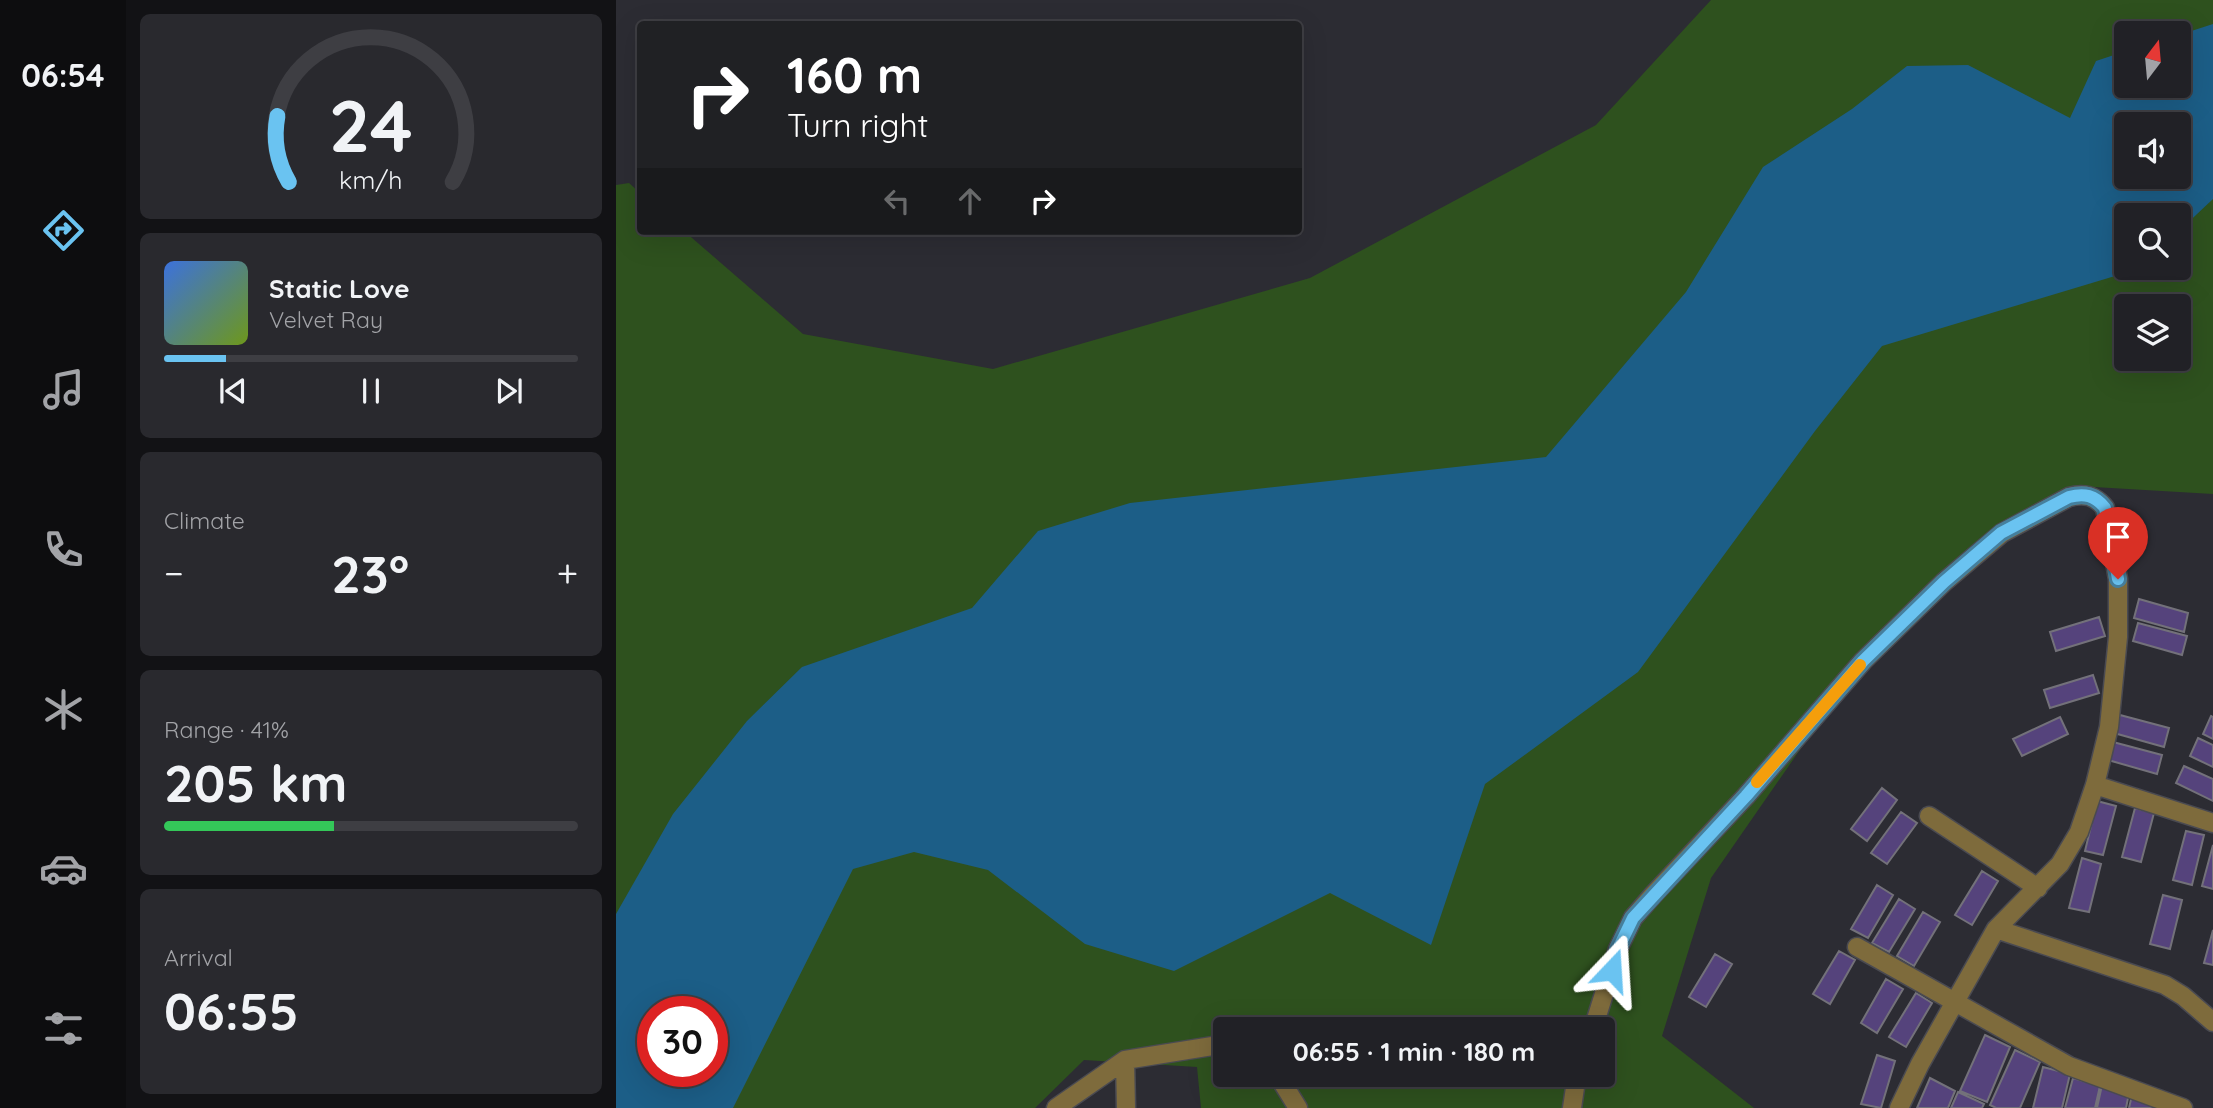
<!DOCTYPE html>
<meta charset="utf-8">
<style>
:root{--surface:#212126;--page:#29292e;--text:#f1f3f6;--muted:#a2a3a7;--line:#3e3e43;--accent:#6ac3f1}
body{margin:0;font-family:Quicksand,sans-serif;background:var(--page);color:var(--text);height:100vh;display:flex;flex-direction:column;font-size:26px;white-space:nowrap}
*{box-sizing:border-box;margin:0}
p{font-size:23px;color:var(--muted)}
.icon{flex:none;width:38px;height:38px;fill:none;stroke:currentColor;stroke-width:2;stroke-linecap:round;stroke-linejoin:round}
.map{position:relative;flex:1;overflow:hidden}
.drawer{display:flex;flex-direction:column;gap:14px;padding:14px;background:#121215;width:490px}
.drawer>*{flex:none}
.hud{position:absolute;left:21px;top:21px;width:665px;height:214px;border-radius:7px;box-shadow:0 7px 28px #0002,0 0 0 2px var(--line);background:#202124;color:#fff;overflow:hidden}
.needle{width:46px;rotate:16deg}
.controls{position:absolute;left:1498px;top:21px;display:grid;gap:14px}
.controls a{display:grid;place-items:center;width:77px;height:77px;border-radius:7px;background:var(--surface);box-shadow:0 7px 28px #0002,0 0 0 2px var(--line);font-size:35px}
.speed{position:absolute;left:21px;top:996px;display:flex;gap:14px;font-size:35px;font-weight:700;text-align:center}
.speed>*{display:grid;place-content:center;width:91px;height:91px;border-radius:50%;background:var(--surface);box-shadow:0 7px 28px #0002,0 0 0 2px var(--line);line-height:1}
.speed .limit{border:10px solid #d22;background:#fff;color:#111}
.pin{position:absolute;display:grid;place-items:center;width:60px;height:60px;color:#fff;margin:-72px -30px;border-radius:50% 50% 50% 0;rotate:-45deg;box-shadow:0 0 7px #0007}
.pin .icon{rotate:45deg}
.me{position:absolute;width:77px;margin:-38px;rotate:20deg;stroke-linejoin:round;filter:drop-shadow(0 0 5px #0008)}
.turn{display:flex;align-items:center;gap:24px;height:147px;padding:0 35px;font-size:32px}
.turn .icon{width:91px;height:91px;stroke-width:2.5}
.turn b{display:block;font-size:49px;line-height:60px}
.lanes{display:flex;align-items:center;height:66px;padding:0 35px;background:#0003;justify-content:center;gap:35px;direction:ltr}
.lanes .off{opacity:.35}
.big{font-size:52px;font-weight:700;line-height:1.1}
.drawer .tile{flex:1;display:flex;flex-direction:column;justify-content:center;gap:10px;min-width:0;padding:0 24px;border-radius:10px;background:var(--page)}
.drawer .dial{align-items:center;gap:0}
.dial svg{height:182px;overflow:visible;fill:none;stroke:var(--line);stroke-width:7;stroke-linecap:round;text-anchor:middle}
.dial text{fill:var(--text);stroke:none}
.song{display:flex;align-items:center;gap:21px}
.cover{width:84px;height:84px;border-radius:10px;background:linear-gradient(135deg,hsl(220 70% 55%),hsl(80 70% 35%))}
.played{height:7px;border-radius:4px;background:linear-gradient(90deg,var(--accent) 15%,var(--line) 15%)}
.keys{display:flex;justify-content:space-around;direction:ltr}
.heat{display:flex;justify-content:space-between;align-items:center;font-size:38px;direction:ltr}
.charge{height:10px;border-radius:5px;background:linear-gradient(90deg,#34c759 41%,var(--line) 0)}
.trip{position:absolute;left:597px;top:1017px;width:402px;height:70px;border-radius:7px;background:var(--surface);box-shadow:0 7px 28px #0002,0 0 0 2px var(--line);font-weight:700;line-height:70px;text-align:center}
main{display:flex;flex:1;min-height:0}
.dock{display:flex;flex-direction:column;width:126px;justify-content:space-around;align-items:center;background:#0d0d0f;color:var(--muted)}
.dock .icon{width:49px;height:49px}
.dock .selected{color:var(--accent)}
.dock b{font-size:32px;color:var(--text)}
.map>svg:first-child{display:block}
.green{fill:#2e511e;fill-rule:evenodd}
.water{fill:#1c5e87;fill-rule:evenodd}
.building{fill:#55437c;stroke:#73717a;stroke-width:2}
.lines{fill:none;stroke-linecap:round;stroke-linejoin:round}
.minor-casing{stroke:#4a4a51;stroke-width:21}
.minor{stroke:#7e6b3c;stroke-width:18}
.route-casing{stroke:#457f9d;stroke-width:18}
.route{stroke:#6ac3f1;stroke-width:12}
.slow{stroke:#f59e0b;stroke-width:12}
</style>
<main>
<nav class="dock">
<b>06:54</b>
<svg class="icon selected" aria-label="directions" viewBox="0 0 24 24"><path d="M12 3l9 9-9 9-9-9zM9 14v-3h6M13 9l2 2-2 2"/></svg>
<svg class="icon" aria-label="music" viewBox="0 0 24 24"><path d="M9 18V5l10-2v13"/><circle cx="6" cy="18" r="3"/><circle cx="16" cy="16" r="3"/></svg>
<svg class="icon" aria-label="phone" viewBox="0 0 24 24"><path d="M5 4h4l2 5-3 2q2 4 5 5l2-3 5 2v4C11 20 4 13 5 4z"/></svg>
<svg class="icon" aria-label="climate" viewBox="0 0 24 24"><path d="M12 3v18M4 7l16 10M4 17L20 7"/></svg>
<svg class="icon" aria-label="car" viewBox="0 0 24 24"><path d="M5 17H2v-5l4-1 3-4h7l3 4 3 1v5h-3M9 17h6M6 11h13"/><circle cx="7" cy="17" r="2"/><circle cx="17" cy="17" r="2"/></svg>
<svg class="icon" aria-label="filters" viewBox="0 0 24 24"><path d="M4 7h16M4 17h16"/><circle cx="9" cy="7" r="2"/><circle cx="15" cy="17" r="2"/></svg>
</nav>
<section class="drawer">
<div class="tile dial"><svg viewBox="0 0 100 80">
<path d="M14 69A42 42 0 1 1 86 69"/>
<path d="M14 69A42 42 0 0 1 9 40" stroke="#6ac3f1"/>
<text x="50" y="56" font-size="32" font-weight="700">24</text>
<text x="50" y="72" font-size="11">km/h</text>
</svg></div>
<div class="tile">
<div class="song"><i class="cover"></i><div><b>Static Love</b><p>Velvet Ray</p></div></div>
<div class="played"></div>
<div class="keys"><svg class="icon" aria-label="previous" viewBox="0 0 24 24"><path d="M18 5L8 12l10 7zM5 5v14"/></svg><svg class="icon" aria-label="pause" viewBox="0 0 24 24"><path d="M8 5v14M16 5v14"/></svg><svg class="icon" aria-label="next" viewBox="0 0 24 24"><path d="M6 5l10 7-10 7zM19 5v14"/></svg></div>
</div>
<div class="tile"><p>Climate</p>
<div class="heat"><a>−</a><b class="big">23°</b><a>+</a></div>
</div>
<div class="tile"><p>Range · 41%</p><b class="big">205 km</b><div class="charge"></div></div>
<div class="tile"><p>Arrival</p><b class="big">06:55</b></div>
</section>
<div class="map">
<svg width="1597" height="1108" viewBox="0 0 1597 1108">
<rect width="100%" height="100%" fill="#2c2c33"/>
<path class="green" d="M1095,0H1597V494L1461,486L1263,636L1095,878L1046,1036L1138,1108H585L581,1067L468,1060L419,1108H0V185L13,183L24,193V231H68L187,334L377,369L694,278L980,125ZM1510,33H1563V86H1510ZM1510,124H1563V177H1510ZM1510,215H1563V268H1510ZM1510,306H1563V359H1510ZM37,1012H96V1071H37ZM609,1029H987V1074H609Z"/>
<path class="water" d="M1597,24V199L1563,231V215H1510V268H1522L1519,270L1266,346L1199,431L1022,672L869,784L815,945L714,893L558,971L469,944L372,870L298,852L237,869L117,1108H0V914L57,814L131,721L186,667L356,608L422,531L514,503L930,457L1070,292L1147,167L1236,109L1291,66L1352,65L1454,118L1480,61L1510,51V86H1563V35ZM1510,124H1563V177H1510ZM37,1012H96V1071H37Z"/>
<path class="building" d="M1523,599L1572,613L1568,632L1518,618Z
M1483,617L1489,636L1440,651L1434,632Z
M1522,623L1571,636L1566,655L1517,641Z
M1477,675L1483,693L1434,708L1428,690Z
M1504,715L1553,728L1548,747L1498,733Z
M1595,716L1597,717V739L1587,734Z
M1444,717L1452,734L1406,756L1397,739Z
M1582,738L1597,745V767L1574,756Z
M1497,742L1546,755L1541,774L1492,760Z
M1568,766L1597,779V801L1560,783Z
M1266,788L1281,800L1251,841L1235,829Z
M1481,801L1500,806L1487,855L1469,851Z
M1519,808L1538,813L1525,862L1506,857Z
M1285,812L1301,823L1271,864L1255,853Z
M1570,831L1588,835L1576,885L1557,880Z
M1597,845V889L1586,886Z
M1466,858L1485,864L1473,912L1453,908Z
M1366,871L1382,881L1356,925L1339,915Z
M1261,885L1277,895L1252,938L1235,929Z
M1547,895L1566,900L1554,949L1534,944Z
M1283,899L1299,909L1273,952L1256,943Z
M1307,912L1324,922L1298,966L1281,956Z
M1597,930V965L1588,963Z
M1223,951L1239,960L1214,1004L1197,994Z
M1099,954L1116,964L1090,1007L1073,997Z
M1270,979L1287,989L1261,1033L1245,1023Z
M1300,993L1316,1003L1290,1047L1273,1037Z
M1369,1035L1394,1047L1371,1102L1344,1091Z
M1399,1050L1424,1062L1404,1108H1380L1374,1105Z
M1261,1055L1279,1061L1265,1108L1245,1104Z
M1427,1067L1454,1074L1446,1108H1417Z
M1314,1078L1339,1091L1332,1108H1301Z
M1457,1078L1484,1086L1479,1108H1449Z
M1486,1085L1513,1093L1510,1108H1481Z
M1342,1092L1368,1104L1366,1108H1335Z
M1516,1095L1542,1108H1513Z"/>
<g class="lines">
<g class="minor-casing">
<path id="minor" d="M1479,785L1597,823
M1313,816L1422,888
M1380,929L1549,985L1567,996L1597,1022
M1241,947L1453,1066L1567,1108
M977,1029L1002,949L1017,918L1037,895L1130,796L1247,661L1328,582L1386,533L1453,497C1468,493 1479,495 1489,508L1502,579V637L1493,727L1479,785L1463,832L1444,864L1380,929L1304,1064L1283,1108
M509,1060L510,1108
M661,1074L682,1108
M440,1108L509,1060L609,1044
M956,1108L961,1074"/>
</g>
<use href="#minor" class="minor"/>
</g>
<g class="lines">
<g class="route-casing">
<path id="route" d="M996,970L1002,949L1017,918L1130,796L1247,661L1328,582L1385,533L1453,497C1468,493 1479,495 1489,508L1502,579"/>
</g>
<use href="#route" class="route"/>
<path class="slow" d="M1141,782L1244,665"/>
</g>
</svg>
<div class="controls">
<a><svg class="needle" viewBox="-14 -14 28 28"><path d="M0-13l5 13h-10z" fill="#e53935"/><path d="M0 13l5-13h-10z" fill="#a2a3a7"/></svg></a>
<a><svg class="icon" aria-label="sound" viewBox="0 0 24 24"><path d="M4 9h4l5-4v14l-5-4H4zM17 9q2 3 0 6"/></svg></a>
<a><svg class="icon" aria-label="search" viewBox="0 0 24 24"><circle cx="10" cy="10" r="6"/><path d="M15 15l6 6"/></svg></a>
<a><svg class="icon" aria-label="layers" viewBox="0 0 24 24"><path d="M12 4l9 5-9 5-9-5zM3 14l9 5 9-5"/></svg></a>
</div>
<div class="speed"><div class="limit">30</div></div>
<div class="pin" style="left:1502px;top:579px;background:#d93025"><svg class="icon" aria-label="arrive" viewBox="0 0 24 24"><path d="M6 21V4h12l-3 4 3 4H6"/></svg></div>
<svg class="me" style="left:996px;top:970px" viewBox="-20 -20 40 40"><path d="M0-17L14 15 0 8-14 15z" fill="#6ac3f1" stroke="#fff" stroke-width="4"/></svg>
<div class="trip">06:55 · 1 min · 180 m</div>
<div class="hud">
<div class="turn"><svg class="icon" aria-label="right" viewBox="0 0 24 24"><path d="M7 20v-9h11M14 6l5 5-5 5"/></svg><div><b>160 m</b>Turn right</div></div>
<div class="lanes"><svg class="icon off" aria-label="left" viewBox="0 0 24 24"><path d="M17 20v-9H6M10 6l-5 5 5 5"/></svg><svg class="icon off" aria-label="ahead" viewBox="0 0 24 24"><path d="M12 20V5M6 11l6-6 6 6"/></svg><svg class="icon" aria-label="right" viewBox="0 0 24 24"><path d="M7 20v-9h11M14 6l5 5-5 5"/></svg></div>
</div>
</div>
</main>
